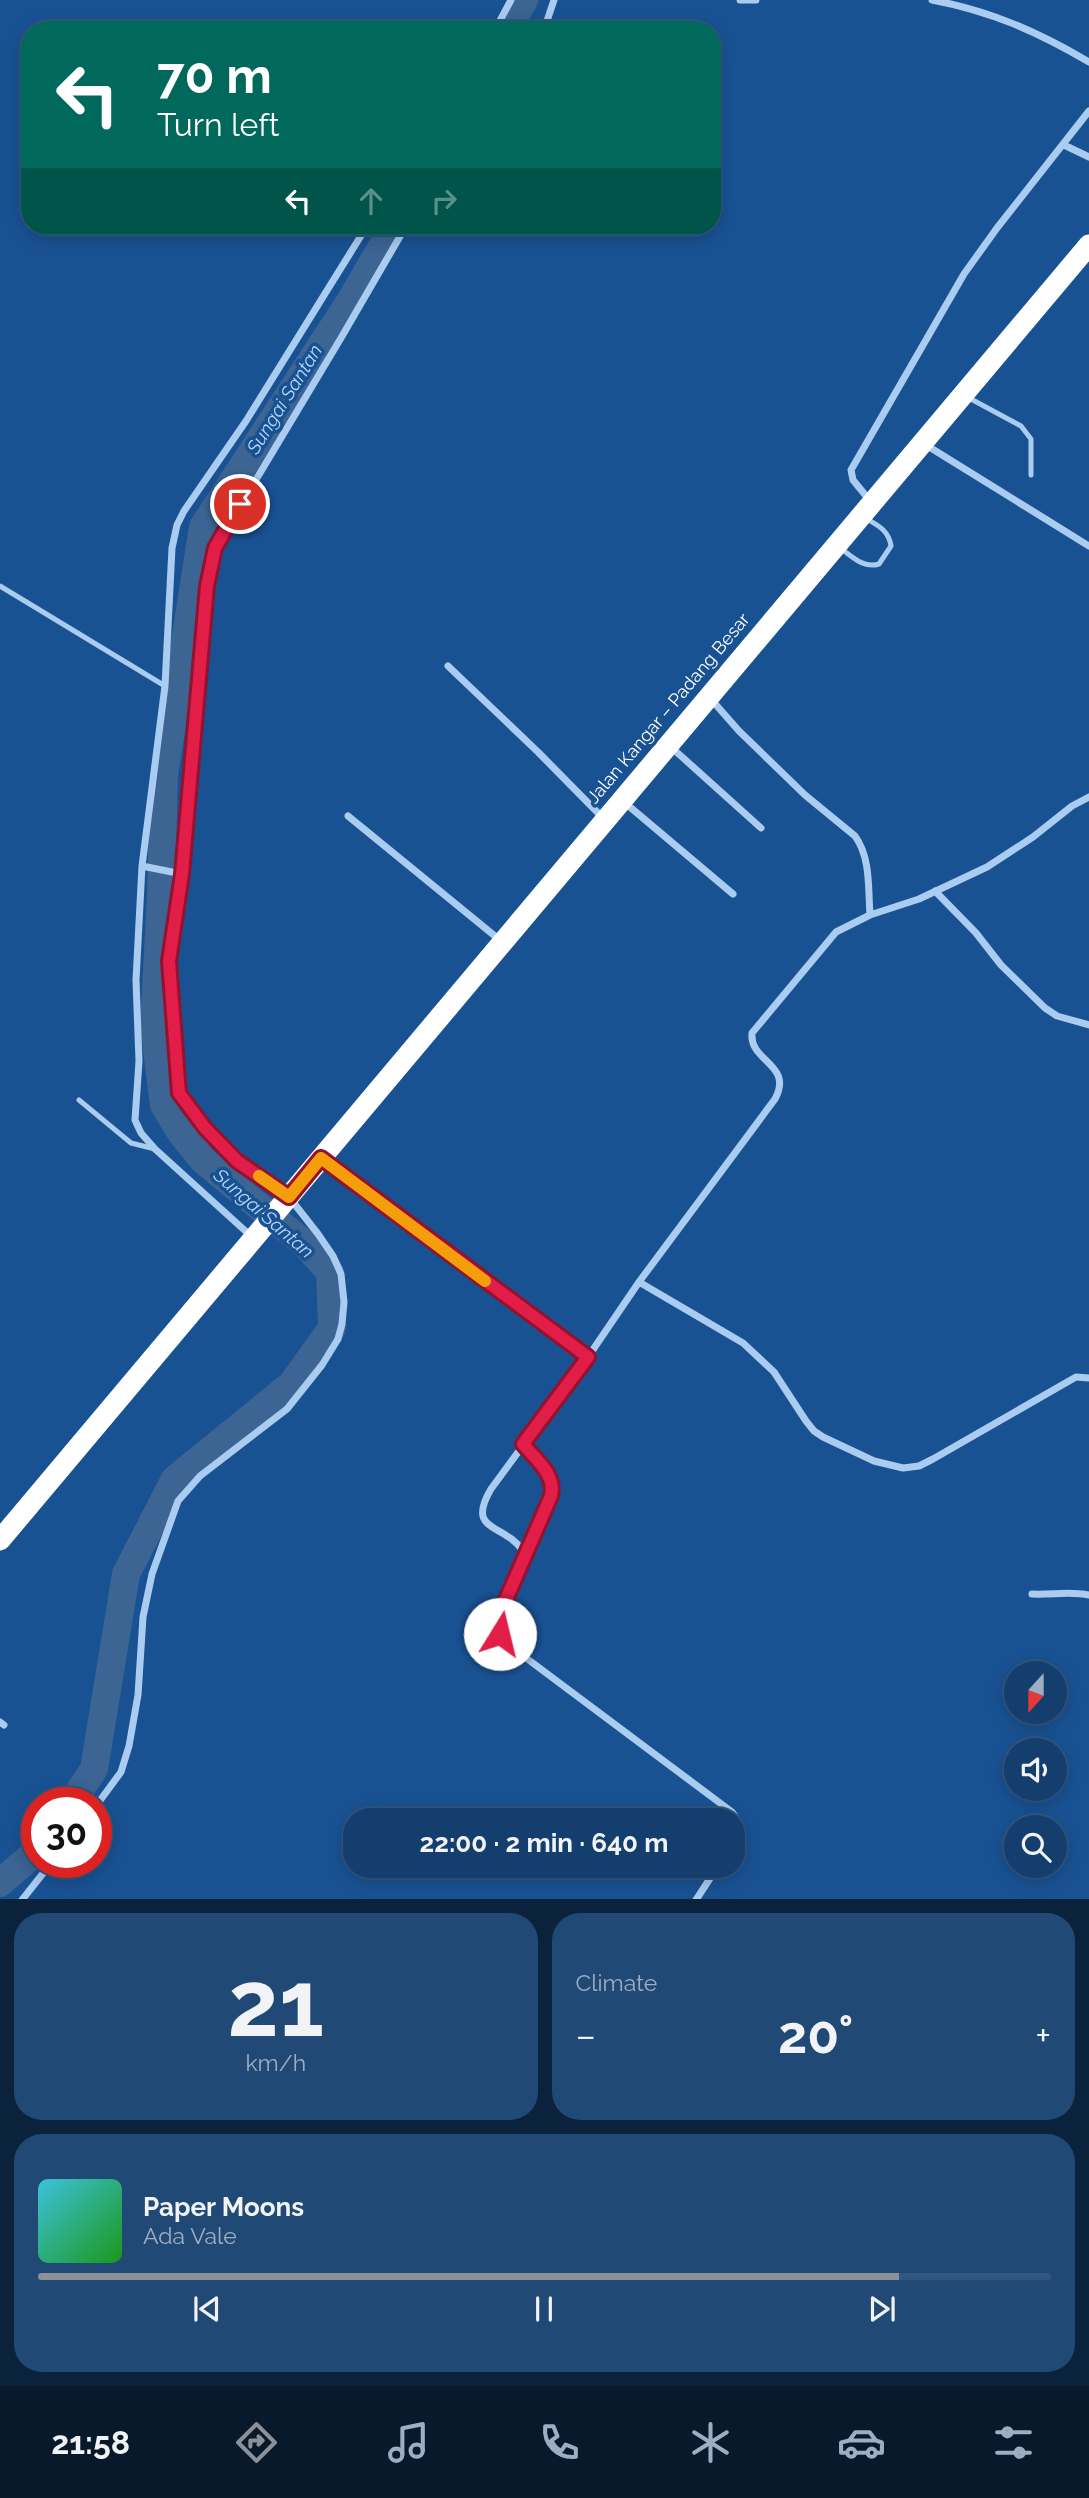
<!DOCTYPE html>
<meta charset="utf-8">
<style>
:root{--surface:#133e6e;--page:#204976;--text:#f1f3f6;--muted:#9daec2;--line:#325781;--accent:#8c9099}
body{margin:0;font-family:Raleway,sans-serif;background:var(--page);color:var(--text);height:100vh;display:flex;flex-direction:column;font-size:26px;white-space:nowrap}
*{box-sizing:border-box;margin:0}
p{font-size:23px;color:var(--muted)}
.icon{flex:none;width:38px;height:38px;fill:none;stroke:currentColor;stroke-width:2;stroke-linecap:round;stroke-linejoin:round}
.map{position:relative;height:1899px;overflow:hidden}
.sheet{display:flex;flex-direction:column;gap:14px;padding:14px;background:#0a223c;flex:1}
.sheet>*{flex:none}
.top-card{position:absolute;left:21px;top:21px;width:700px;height:214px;border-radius:28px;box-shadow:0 4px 18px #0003,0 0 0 2px var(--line);background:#00695c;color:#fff;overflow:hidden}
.needle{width:46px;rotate:201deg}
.fabs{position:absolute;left:1004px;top:1661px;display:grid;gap:14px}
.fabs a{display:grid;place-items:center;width:63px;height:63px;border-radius:50%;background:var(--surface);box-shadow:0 4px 18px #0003,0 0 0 2px var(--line);font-size:35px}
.speed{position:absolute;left:21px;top:1787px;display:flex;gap:14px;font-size:35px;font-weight:700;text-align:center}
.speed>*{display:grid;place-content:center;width:91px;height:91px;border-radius:50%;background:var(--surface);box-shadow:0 4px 18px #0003,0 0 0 2px var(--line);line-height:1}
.speed .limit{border:10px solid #d22;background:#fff;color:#111}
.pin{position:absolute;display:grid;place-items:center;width:60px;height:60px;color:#fff;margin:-30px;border:4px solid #fff;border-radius:50%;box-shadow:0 2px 7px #0007}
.me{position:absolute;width:77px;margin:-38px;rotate:9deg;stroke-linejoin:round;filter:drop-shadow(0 0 5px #0008)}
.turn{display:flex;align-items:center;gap:24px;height:147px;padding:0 21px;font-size:32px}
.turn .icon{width:91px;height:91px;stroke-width:2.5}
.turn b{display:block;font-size:49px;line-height:60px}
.lanes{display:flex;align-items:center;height:66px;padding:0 21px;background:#0003;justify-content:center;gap:35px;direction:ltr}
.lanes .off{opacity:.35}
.big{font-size:52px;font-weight:700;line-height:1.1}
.sheet .tile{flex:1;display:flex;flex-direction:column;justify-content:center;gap:10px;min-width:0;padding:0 24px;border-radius:28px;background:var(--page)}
.sheet .dial{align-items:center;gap:0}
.dial b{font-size:91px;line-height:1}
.song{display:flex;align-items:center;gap:21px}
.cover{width:84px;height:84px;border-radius:10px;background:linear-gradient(135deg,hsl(190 70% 55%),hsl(120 70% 35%))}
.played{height:7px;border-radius:4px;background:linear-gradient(90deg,var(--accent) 85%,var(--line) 85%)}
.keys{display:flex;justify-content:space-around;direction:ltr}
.heat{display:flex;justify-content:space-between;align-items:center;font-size:38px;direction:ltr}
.sheet .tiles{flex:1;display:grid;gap:14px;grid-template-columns:1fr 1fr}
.tile:last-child{grid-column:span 2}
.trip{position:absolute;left:343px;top:1808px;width:402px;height:70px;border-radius:28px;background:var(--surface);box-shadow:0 4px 18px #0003,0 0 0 2px var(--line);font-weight:700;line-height:70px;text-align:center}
.tab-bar{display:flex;height:112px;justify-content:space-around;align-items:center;background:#08192c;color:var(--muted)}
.tab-bar .icon{width:49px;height:49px}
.tab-bar .selected{color:var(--accent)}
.tab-bar b{font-size:32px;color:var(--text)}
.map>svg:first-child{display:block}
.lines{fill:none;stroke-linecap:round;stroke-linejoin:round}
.river{stroke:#3c6594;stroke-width:28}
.lane{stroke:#aaccf0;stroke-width:5}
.street{stroke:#aaccf0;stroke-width:7}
.highway{stroke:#fff;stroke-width:21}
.route-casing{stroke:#92132f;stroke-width:18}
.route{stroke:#e11d48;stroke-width:12}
.slow{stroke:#f59e0b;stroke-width:12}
.labels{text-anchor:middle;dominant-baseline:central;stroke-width:7;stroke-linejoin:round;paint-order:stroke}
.street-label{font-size:18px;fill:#fff;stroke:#195293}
.water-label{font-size:19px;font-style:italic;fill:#b6d6f7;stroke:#195293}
</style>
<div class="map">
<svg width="1089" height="1900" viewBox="0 0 1089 1900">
<rect width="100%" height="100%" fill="#195293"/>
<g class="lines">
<path class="river" d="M507,30L524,0
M72,1802L94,1769L126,1574L175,1479L292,1384L332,1328L330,1272L306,1245L204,1161L181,1133L164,1105L154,1026L161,896L164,775L203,527L349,303L394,226
M0,1883L37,1851"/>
<path class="lane" d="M969,398L1021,426L1031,439V475
M840,548C852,556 863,569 879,564L891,546C889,531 879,526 867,519
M0,586L165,686
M79,1100L131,1143L155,1149"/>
<path class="street" d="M740,0H756
M932,0C991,11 1038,32 1089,62
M495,30L511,0
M544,30L554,0
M1064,145L1089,157
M926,445L1089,546
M871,502L853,480L851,470L964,274L997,228L1089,111
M448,666L538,752L602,817
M710,698L739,731L805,795L855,836C871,858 868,889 870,915
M671,747L761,828
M624,802L733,894
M348,816L501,941
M142,866L182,874
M935,891L976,933L1001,965L1045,1008L1057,1016L1089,1025
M322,1159L588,1357
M252,1237L155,1149L141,1133L135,1120L139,1061L136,980L142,866L165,686L172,548L177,525L184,511L246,421L367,226
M639,1282L743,1343L774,1372L806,1421L814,1431L823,1437L874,1461L903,1468L919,1466L933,1459L1076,1377L1089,1378
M523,1444C532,1455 551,1470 553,1484C555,1496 530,1543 524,1557
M1032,1594C1052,1595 1070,1591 1089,1595
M0,1722L4,1725
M96,1806L121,1772L129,1746L138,1695L143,1617L152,1574L178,1501L200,1476L287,1409L322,1365L338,1339L342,1324L344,1302L341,1274L333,1256L318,1234L289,1197L238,1161L205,1127L179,1093L169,961L182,874L207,586L215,548L341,338L406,226
M733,1841C738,1830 740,1822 732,1812L506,1643C486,1612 521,1582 523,1551C505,1523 465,1533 491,1489L588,1357L639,1282L775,1099C794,1064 749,1062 752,1033L836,932L870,915L919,899L987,867L1033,837L1072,806L1089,797
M22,1900L52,1862
M696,1900L718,1866"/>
<path class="highway" d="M0,1540L1089,245"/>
</g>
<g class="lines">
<g class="route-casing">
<path id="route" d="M240,504L215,548L207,586L182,874L169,961L179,1093L205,1128L237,1161L289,1197L321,1158L588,1357L523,1444C536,1460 556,1474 551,1496L501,1611L498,1623L500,1634"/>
</g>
<use href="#route" class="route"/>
<path class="slow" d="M259,1176L289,1197L321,1158L485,1281"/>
</g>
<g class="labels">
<g class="street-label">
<text transform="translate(668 708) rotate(-50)">Jalan Kangar – Padang Besar</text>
</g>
<g class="water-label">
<text transform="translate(284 399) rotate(-58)">Sungai Santan</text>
<text transform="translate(264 1213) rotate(41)">Sungai Santan</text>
</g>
</g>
</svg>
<div class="fabs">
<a><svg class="needle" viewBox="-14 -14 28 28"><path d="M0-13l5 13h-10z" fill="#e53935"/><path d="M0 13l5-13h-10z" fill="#9daec2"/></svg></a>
<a><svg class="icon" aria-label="sound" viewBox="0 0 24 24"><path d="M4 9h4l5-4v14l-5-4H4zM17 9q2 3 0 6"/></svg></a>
<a><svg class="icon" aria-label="search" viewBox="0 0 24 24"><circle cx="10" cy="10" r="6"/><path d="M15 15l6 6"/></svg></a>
</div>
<div class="speed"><div class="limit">30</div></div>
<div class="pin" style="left:240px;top:504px;background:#d93025"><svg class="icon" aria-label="arrive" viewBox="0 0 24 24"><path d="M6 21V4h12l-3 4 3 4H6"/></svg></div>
<svg class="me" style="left:500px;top:1634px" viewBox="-20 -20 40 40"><circle r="19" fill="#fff"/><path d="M0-13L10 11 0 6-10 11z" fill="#e11d48"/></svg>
<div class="trip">22:00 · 2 min · 640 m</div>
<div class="top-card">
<div class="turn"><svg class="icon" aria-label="left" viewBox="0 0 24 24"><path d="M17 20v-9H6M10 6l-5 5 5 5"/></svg><div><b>70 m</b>Turn left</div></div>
<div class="lanes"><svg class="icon" aria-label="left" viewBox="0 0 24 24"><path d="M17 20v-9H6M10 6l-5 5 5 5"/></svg><svg class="icon off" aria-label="ahead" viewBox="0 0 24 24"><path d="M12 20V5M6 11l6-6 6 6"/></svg><svg class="icon off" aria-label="right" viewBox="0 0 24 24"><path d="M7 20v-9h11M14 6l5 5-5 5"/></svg></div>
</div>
</div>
<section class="sheet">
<div class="tiles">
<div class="tile dial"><b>21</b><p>km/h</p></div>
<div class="tile"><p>Climate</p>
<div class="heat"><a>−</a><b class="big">20°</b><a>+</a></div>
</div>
<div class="tile">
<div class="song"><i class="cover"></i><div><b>Paper Moons</b><p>Ada Vale</p></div></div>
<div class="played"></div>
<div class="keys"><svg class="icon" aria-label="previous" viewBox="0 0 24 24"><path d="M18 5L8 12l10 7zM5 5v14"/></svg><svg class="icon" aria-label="pause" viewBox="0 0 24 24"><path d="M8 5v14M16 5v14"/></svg><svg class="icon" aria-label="next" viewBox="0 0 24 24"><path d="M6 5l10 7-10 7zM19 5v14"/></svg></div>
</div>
</div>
</section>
<nav class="tab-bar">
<b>21:58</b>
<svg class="icon selected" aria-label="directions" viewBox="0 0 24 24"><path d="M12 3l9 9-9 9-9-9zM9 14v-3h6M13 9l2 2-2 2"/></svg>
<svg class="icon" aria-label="music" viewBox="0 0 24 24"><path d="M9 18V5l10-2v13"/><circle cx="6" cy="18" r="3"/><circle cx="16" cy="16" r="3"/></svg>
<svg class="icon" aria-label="phone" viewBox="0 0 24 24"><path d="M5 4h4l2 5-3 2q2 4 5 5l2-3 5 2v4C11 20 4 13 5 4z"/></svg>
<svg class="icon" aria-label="climate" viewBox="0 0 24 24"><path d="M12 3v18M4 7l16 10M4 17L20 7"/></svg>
<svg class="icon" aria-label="car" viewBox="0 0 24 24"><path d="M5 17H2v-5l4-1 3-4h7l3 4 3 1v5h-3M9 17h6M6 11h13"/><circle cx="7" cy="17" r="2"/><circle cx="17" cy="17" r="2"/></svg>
<svg class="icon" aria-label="filters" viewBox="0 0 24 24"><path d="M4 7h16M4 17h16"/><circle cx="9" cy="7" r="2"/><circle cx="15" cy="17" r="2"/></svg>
</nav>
